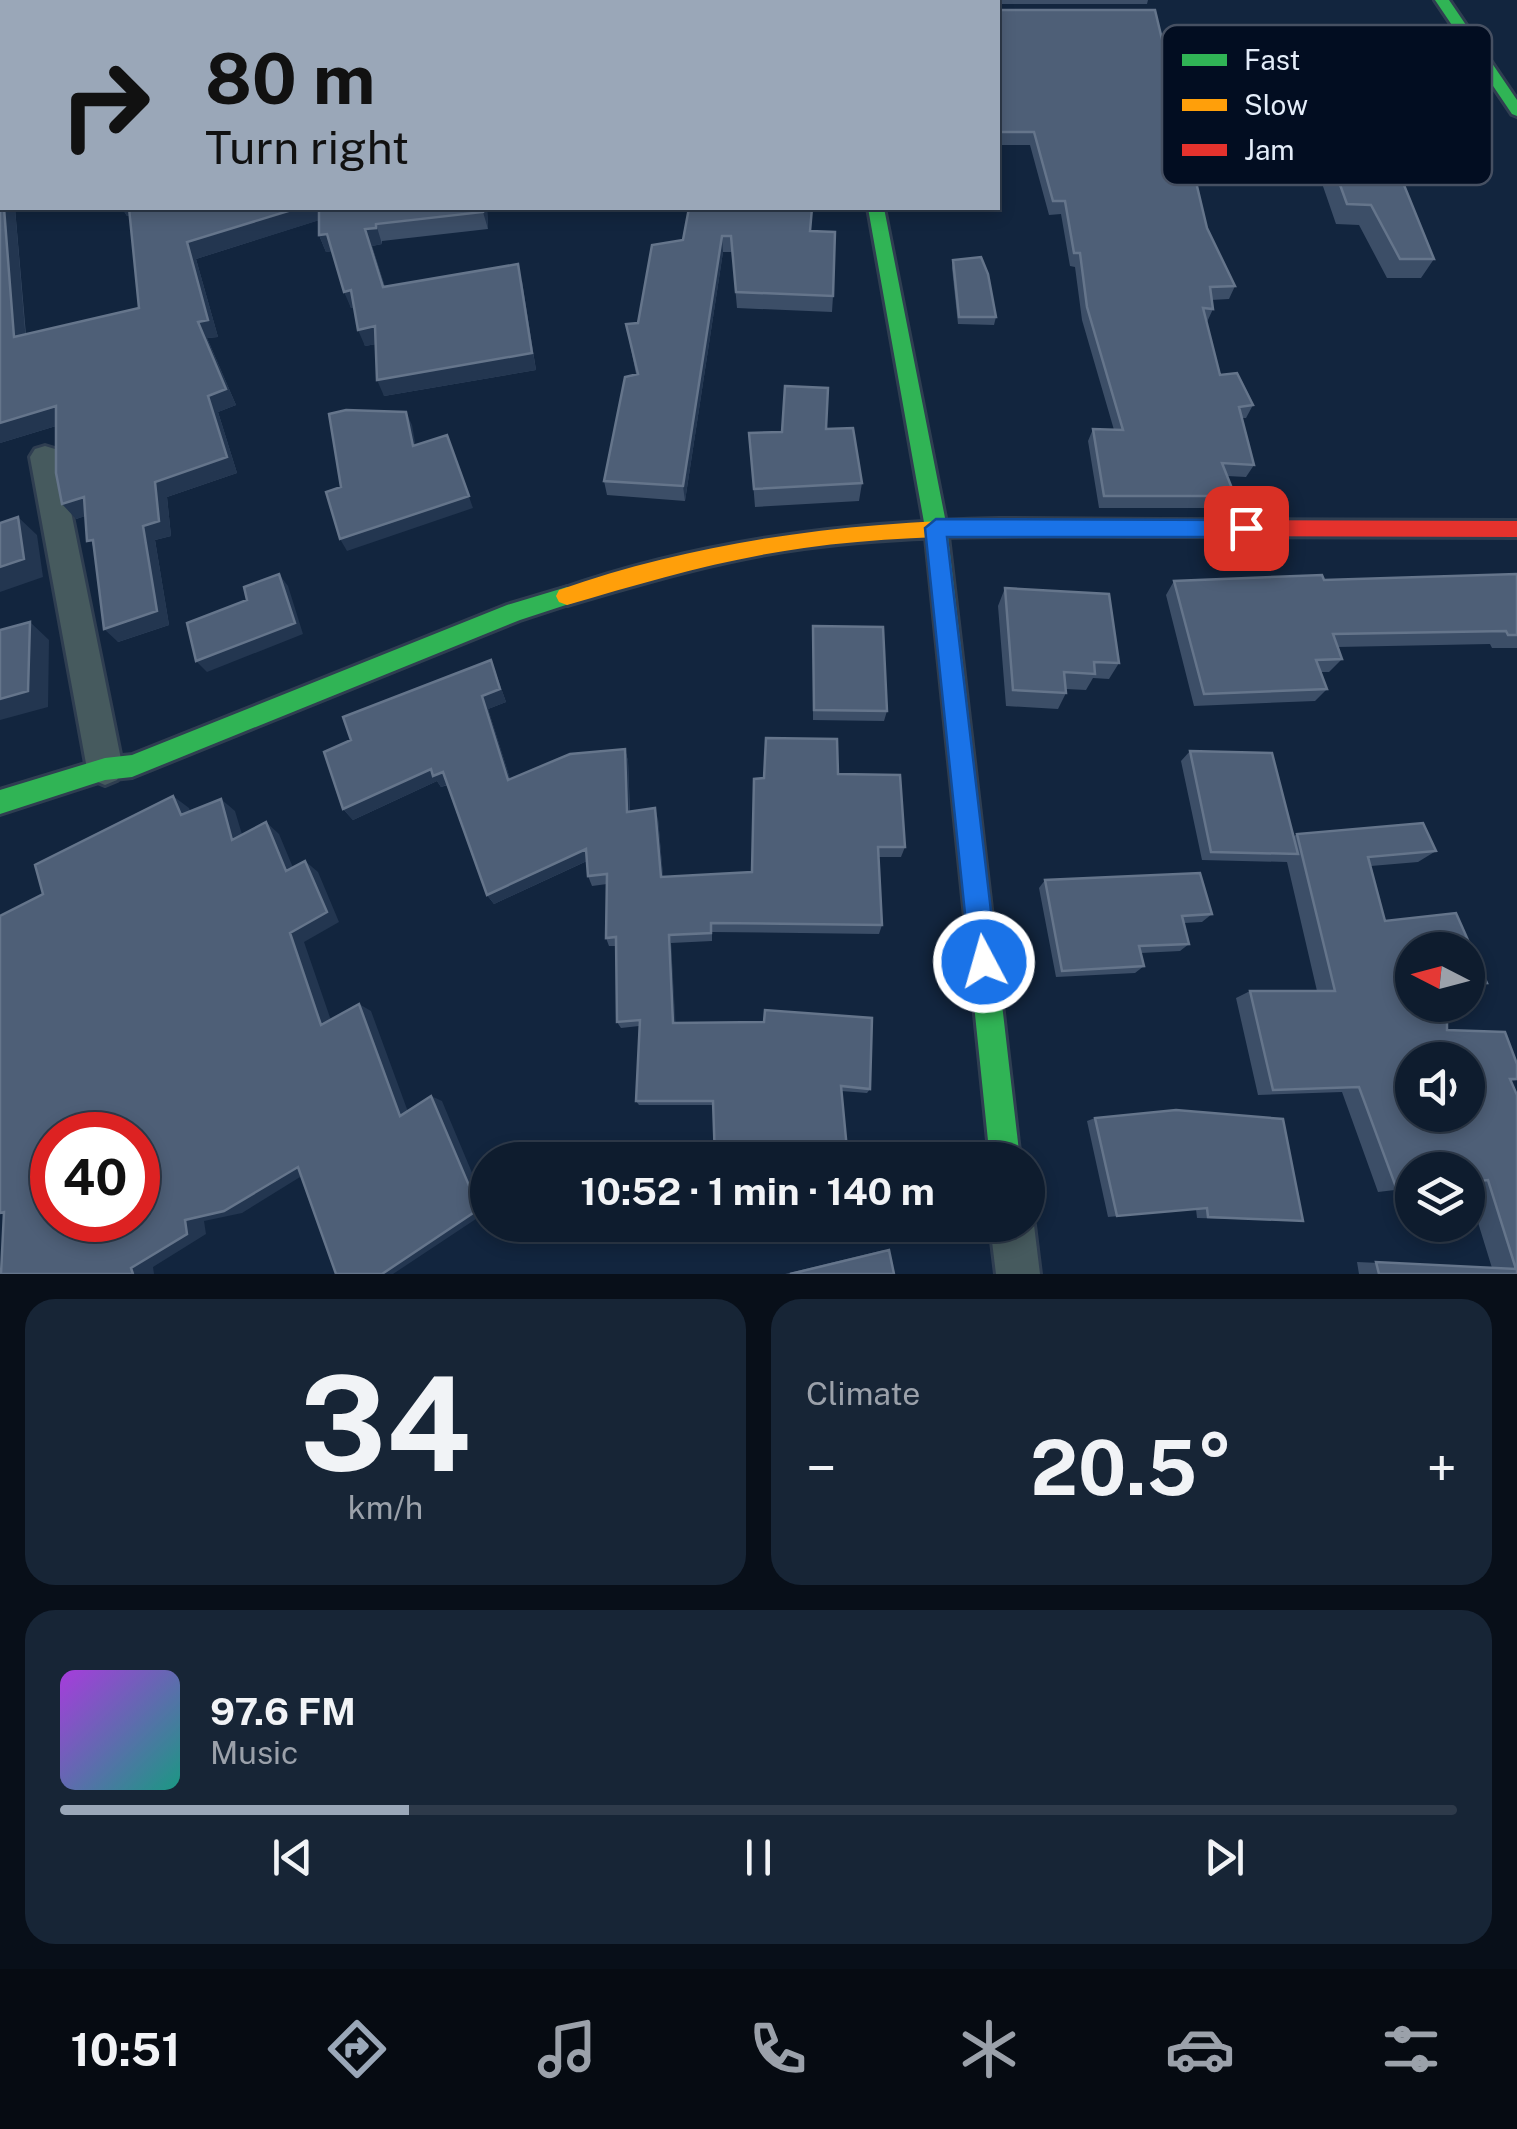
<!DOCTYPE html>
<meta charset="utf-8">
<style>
:root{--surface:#0e1c2e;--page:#172536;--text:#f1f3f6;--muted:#9ba1aa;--line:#2e3a4a;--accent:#9aa7b8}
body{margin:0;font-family:"Public Sans",sans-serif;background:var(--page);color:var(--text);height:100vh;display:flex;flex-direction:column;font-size:38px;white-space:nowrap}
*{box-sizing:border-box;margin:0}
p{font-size:32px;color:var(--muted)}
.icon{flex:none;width:55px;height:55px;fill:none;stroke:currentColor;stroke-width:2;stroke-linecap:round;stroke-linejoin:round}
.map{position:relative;height:1274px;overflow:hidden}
.details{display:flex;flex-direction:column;gap:25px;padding:25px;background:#080f19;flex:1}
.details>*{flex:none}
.hud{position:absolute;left:0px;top:0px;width:1000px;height:210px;box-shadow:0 5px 15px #0003,0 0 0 2px var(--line);background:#9aa7b8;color:#111;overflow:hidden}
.needle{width:65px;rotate:276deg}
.fabs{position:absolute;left:1395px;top:932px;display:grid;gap:20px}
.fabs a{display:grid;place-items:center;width:90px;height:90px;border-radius:50%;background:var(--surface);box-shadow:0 5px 15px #0003,0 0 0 2px var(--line);font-size:50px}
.speed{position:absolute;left:30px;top:1112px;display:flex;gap:20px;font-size:50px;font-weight:700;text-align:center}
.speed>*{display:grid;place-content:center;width:130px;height:130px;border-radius:50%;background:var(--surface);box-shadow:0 5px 15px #0003,0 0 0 2px var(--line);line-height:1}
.speed .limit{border:15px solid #d22;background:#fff;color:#111}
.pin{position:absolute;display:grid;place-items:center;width:85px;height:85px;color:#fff;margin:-42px;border-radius:20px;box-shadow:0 5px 15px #0006}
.me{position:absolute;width:110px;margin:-55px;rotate:354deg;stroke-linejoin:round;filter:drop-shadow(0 0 8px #0008)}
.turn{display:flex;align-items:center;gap:35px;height:210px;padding:0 40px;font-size:45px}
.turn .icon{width:130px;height:130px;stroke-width:2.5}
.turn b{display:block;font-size:70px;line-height:85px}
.big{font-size:75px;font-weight:700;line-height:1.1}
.details .tile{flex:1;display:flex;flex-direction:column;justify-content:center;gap:15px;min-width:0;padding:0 35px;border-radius:30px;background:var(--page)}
.details .dial{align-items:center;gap:0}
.dial b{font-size:130px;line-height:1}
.song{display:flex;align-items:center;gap:30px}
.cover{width:120px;height:120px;border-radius:15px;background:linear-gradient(135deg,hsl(280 70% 55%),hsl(170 70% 35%))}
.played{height:10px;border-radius:5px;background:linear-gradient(90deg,var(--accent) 25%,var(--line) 25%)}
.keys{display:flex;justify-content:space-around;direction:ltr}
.heat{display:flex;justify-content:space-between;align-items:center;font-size:55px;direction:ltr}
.details .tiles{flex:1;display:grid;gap:25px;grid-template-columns:1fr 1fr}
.tile:last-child{grid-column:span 2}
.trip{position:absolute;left:470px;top:1142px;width:575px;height:100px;border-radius:50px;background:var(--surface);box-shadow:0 5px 15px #0003,0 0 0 2px var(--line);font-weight:700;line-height:100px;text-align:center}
.dock{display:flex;height:160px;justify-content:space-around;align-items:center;background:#060b12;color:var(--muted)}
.dock .icon{width:70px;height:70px}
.dock .on{color:var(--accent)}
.dock b{font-size:45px;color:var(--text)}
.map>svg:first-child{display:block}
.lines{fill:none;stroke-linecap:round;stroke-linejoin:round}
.street-casing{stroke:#2f3e51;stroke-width:6}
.fast-casing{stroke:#2f3e51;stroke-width:6}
.slow-casing{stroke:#2f3e51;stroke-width:6}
.jam-casing{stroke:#2f3e51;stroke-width:6}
.street{fill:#465a5e;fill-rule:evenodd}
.fast{fill:#30b455;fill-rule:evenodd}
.slow{fill:#ff9f0a;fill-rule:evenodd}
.jam{fill:#e5322d;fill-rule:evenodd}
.wall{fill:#3c4e67;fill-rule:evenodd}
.shaded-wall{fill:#233650}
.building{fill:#4e5f77;stroke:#65758b;stroke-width:2.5;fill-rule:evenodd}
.route{fill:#1a73e8;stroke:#114b97;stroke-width:2.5}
.key{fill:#020d21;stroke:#465062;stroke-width:2.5}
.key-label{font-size:28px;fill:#e4edf9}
</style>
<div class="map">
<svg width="1517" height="1274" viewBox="0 0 1517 1274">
<rect width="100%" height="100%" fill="#12253e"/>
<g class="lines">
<g class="street-casing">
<path id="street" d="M824,0H844V2H824Z
M45,446L55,449L60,457L123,769L117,780L105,785L93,780L87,769L30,457L35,449Z
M1028,1210L1034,1225L1040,1274H996L990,1225H1028Z"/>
</g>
<g class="fast-casing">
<path id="fast" d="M1435,0H1449L1517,100V116L1512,114Z
M868,208H884L947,528L1020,1160H990L925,528Z
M567,587L575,590L578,596L575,602L520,620L132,777L105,780L0,814V790L105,758L132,755L507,605Z"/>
</g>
<g class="slow-casing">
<path id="slow" d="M999,519L1162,520L1173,528L1162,536C1043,536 923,532 804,548C723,559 645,582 567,605L559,602L556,596L559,590C701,540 849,522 999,519Z"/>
</g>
<g class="jam-casing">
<path id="jam" d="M1162,520L1517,521V537L1162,536L1151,528Z"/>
</g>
<use href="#street" class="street"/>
<use href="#fast" class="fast"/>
<use href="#slow" class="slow"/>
<use href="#jam" class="jam"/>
</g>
<path class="wall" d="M912,0H1148L1147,4H998V2H912Z
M998,7L1207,228L1235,286L1229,299L1211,300L1213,309L1207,322L1220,375L1253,405L1246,418H1242L1254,465L1246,477L1227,476L1235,496L1228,508H1099L1088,441L1093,429L1114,430L1082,320L1075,267L1070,266L1061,214L1049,215L1030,145H998Z
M1326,146L1434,259L1421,278H1387L1359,225L1336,224L1316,166Z
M2,208H15L26,335L139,308L130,215L127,216L122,208H487L488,229L382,241V244L372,246L385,287L522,281L536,370L384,396L376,344L365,346L354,307L351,308L332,251L326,252L319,235V220L196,259L218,337L207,338L236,405L218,412L237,473L167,497L171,536L155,540L169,625L118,642L85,516L76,519L56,426L0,443Z
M689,208L811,231L833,296L832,312L737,308L732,252H723L685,501L607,495L604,481L636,374L626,324L638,323L683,240Z
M953,260L996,317L994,325L958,324L952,268Z
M826,429L862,483L859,501L755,507L749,433Z
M1517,574V648H1492L1490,644L1337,647L1342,659L1329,672H1321L1327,689L1315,701L1194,706L1166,595L1174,581L1324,580Z
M1005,588L1119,663L1109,679L1093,678L1086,690L1066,689V693L1058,709L1006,706L998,606Z
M813,626L887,711L884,721L813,720Z
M491,660L506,702L488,709L510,779L625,749L628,761L630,811L658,819L663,877L752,872L838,774L905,847L901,857H878L882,925L879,934L712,932V941L671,943L675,1023L870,1089L867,1093L841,1091L713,1105H639L636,1101L639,1026L621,1028L617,1022V946H609L606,938L607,884L592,886L588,876L587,861L494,904L487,895L448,785L441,787L437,781L353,820L343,809L351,740Z
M1190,751L1272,753L1294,836L1297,834L1423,823L1436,851L1418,862L1371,866L1385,921L1456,913L1487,983L1468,990V950H1412V1005H1447V1030L1505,1032L1517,1064V1080L1511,1081L1517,1095V1274H1359L1357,1262L1492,1268L1468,1190V1170H1412V1188L1378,1192L1342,1092L1258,1095L1236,998L1250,991H1317L1287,862L1202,860L1181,761ZM1412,1060H1468V1115H1412Z
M1045,880L1212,914L1202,922L1184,923L1189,944L1180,951L1141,953L1144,966L1135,973L1056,977L1039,888Z
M1095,1118L1303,1221L1197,1218L1196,1209L1108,1217L1087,1121Z
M884,1250H889L894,1274H785Z"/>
<path class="shaded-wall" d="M248,0H287L288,2H249Z
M483,0H549V2H475V1Z
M602,0H631L622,2H602Z
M0,117H2V134H0Z
M4,208H15L27,354L14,337Z
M122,208H135L138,213L127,216Z
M298,208H322L326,218L196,259L218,337L207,338L236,405L218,412L237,473L167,497L171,536L155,540L169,625L118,642L104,629L143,526L155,482L208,396L187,242Z
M483,208H487L488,229L483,212Z
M376,224L382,244L372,246L390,304L365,229Z
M327,234L334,251L326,252L319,235Z
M722,236L723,252L685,501L683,486Z
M518,264L536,370L384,396L377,380Z
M351,290L358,306L351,308L344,292Z
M375,326L382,343L365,346L358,330Z
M56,406L69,422L0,443V423Z
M406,412L412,425L418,459L413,446Z
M447,435L473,508L347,551L340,539Z
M84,497L98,512L76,519L62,504Z
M18,517L37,535L43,577L0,592V567Z
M279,574L288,586L303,634L207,672L196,661Z
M30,622L49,640L48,707L0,720V699Z
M491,660L506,702L488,709L514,791L508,780L482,696Z
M625,749L628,761L630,822L627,812Z
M431,769L443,772L451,783L441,787L437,781L353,820L343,809Z
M173,796L189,808L197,827L181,815Z
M221,799L235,811L247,851L232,840Z
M655,808L658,819L664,886L661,877Z
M266,822L279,834L299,882L286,871Z
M586,849L591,859L494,904L487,895Z
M305,861L318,872L339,922L304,942L335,1032L321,1025L290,933Z
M669,935L671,943L676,1029L673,1023Z
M359,1004L371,1011L411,1120L400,1116Z
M431,1096L442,1101L488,1211L393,1274H382Z
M298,1167L313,1169L242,1213L204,1221L206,1234L153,1267L154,1274H133L131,1268L185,1220Z"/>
<path class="building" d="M100,0H248L249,2H92Z
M409,0H483L475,1L476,2H411Z
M915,0H998V4L915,2Z
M998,7L1001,10H1155L1207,228L1235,286L1210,287L1213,309L1203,308L1220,375L1237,373L1253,405L1239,407L1254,465L1222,463L1235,496H1104L1093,429L1123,430L1087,307L1080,253H1074L1065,201H1053L1034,132H998Z
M2,23V117H0V24Z
M1326,146L1389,148L1434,259H1400L1371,205L1347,204Z
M2,182V208H4L14,337L139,308L129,208H298L187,242L208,320L198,322L226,389L208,396L227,457L155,482L159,521L143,526L157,611L104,629L93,540L87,541L84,497L62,504L56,473V406L0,423V183Z
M319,208H483V212L376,224V228L365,229L383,287L518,264L532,353L377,380L375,326L358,330L351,290L344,292L327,234L319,235Z
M689,208H812L810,231L835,232L833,296L736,292L731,236H722L683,486L604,481L625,377L638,374L626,324L638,323L652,245L683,240Z
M981,257L988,274L996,317H959L953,260Z
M785,386L828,388L826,429L853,428L862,483L754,489L749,433L782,432Z
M346,410L406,412L413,446L447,435L469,496L340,539L326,492L341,487L329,414Z
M18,517L24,559L0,567V523Z
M279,574L295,623L196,661L187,623L247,600L244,587Z
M1517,574V635H1508L1506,631L1333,634L1342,659L1316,660L1327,689L1204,694L1174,581L1322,575L1324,580Z
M1005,588L1109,594L1119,663L1094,662L1095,674L1064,672L1066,693L1013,690Z
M30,622L28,691L0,699V630Z
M813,626L883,627L887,711L814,710Z
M491,660L500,689L482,696L508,780L570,754L625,749L627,812L655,808L661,877L752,872L754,779L764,778L766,738L837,739L838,774L900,775L905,847H878L882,925L711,923V933L669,935L673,1023L764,1022L765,1010L872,1018L870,1089L841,1086L848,1160H715L713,1101H636L640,1020L617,1022L616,937L606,938L607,874L588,876L586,849L487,895L443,772L433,776L431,769L343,809L324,752L351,740L343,717Z
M1190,751L1272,753L1298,854L1211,852Z
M173,796L181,815L221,799L232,840L266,822L286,871L305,861L327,912L290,933L321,1025L359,1004L400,1116L431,1096L479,1209L382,1274H336L298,1167L224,1211L185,1220L187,1234L131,1268L133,1274H1L4,1212L0,1213V916L43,894L35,865ZM52,1135H138V1220H52Z
M1423,823L1436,851L1368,857L1385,921L1456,913L1487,983L1468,984V950H1412V1005H1447V1030L1505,1032L1517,1064V1079H1510L1517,1095V1274H1379L1376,1262L1516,1269L1488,1180L1468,1182V1170H1412V1188L1397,1190L1359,1087L1273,1090L1250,991H1335L1297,834ZM1412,1060H1468V1115H1412Z
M1200,873L1212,914L1182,916L1189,944L1139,946L1144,966L1062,971L1045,880Z
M1176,1110L1283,1119L1303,1221L1208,1217L1207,1208L1117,1216L1095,1118Z
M889,1250L894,1274H790Z"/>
<path class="route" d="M936,519L1246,520L1256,528L1246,537H947L997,962L993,972L984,976L974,972L970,962L925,528Z"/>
<rect x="1162" y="25" width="330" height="160" rx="15" class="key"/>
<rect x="1182" y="54" width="45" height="12" fill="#30b455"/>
<rect x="1182" y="99" width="45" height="12" fill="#ff9f0a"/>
<rect x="1182" y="144" width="45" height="12" fill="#e5322d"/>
<g class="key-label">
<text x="1244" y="70">Fast</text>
<text x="1244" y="115">Slow</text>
<text x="1244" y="160">Jam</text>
</g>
</svg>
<div class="fabs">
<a><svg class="needle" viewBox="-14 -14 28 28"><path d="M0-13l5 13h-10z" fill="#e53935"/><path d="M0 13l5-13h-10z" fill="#9ba1aa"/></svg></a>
<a><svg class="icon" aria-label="sound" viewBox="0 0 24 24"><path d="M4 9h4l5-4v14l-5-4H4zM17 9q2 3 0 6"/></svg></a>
<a><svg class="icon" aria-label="layers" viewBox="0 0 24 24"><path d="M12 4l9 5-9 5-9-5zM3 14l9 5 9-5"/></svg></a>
</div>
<div class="speed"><div class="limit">40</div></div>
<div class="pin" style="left:1246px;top:528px;background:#d93025"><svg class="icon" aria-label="arrive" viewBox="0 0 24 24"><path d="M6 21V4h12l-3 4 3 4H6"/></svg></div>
<svg class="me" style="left:984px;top:962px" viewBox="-20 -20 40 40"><circle r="17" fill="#1a73e8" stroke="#fff" stroke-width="3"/><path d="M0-11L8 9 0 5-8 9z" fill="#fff"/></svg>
<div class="trip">10:52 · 1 min · 140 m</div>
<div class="hud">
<div class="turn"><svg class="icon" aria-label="right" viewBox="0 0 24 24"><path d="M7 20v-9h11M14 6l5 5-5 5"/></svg><div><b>80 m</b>Turn right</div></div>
</div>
</div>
<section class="details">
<div class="tiles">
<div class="tile dial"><b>34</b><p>km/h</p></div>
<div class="tile"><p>Climate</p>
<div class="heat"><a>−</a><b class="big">20.5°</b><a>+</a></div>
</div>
<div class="tile">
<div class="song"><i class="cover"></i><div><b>97.6 FM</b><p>Music</p></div></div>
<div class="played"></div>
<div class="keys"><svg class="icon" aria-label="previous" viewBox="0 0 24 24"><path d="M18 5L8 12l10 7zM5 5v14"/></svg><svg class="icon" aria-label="pause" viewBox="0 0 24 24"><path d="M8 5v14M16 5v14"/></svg><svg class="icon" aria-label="next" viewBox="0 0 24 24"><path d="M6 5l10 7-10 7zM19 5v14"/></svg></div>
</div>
</div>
</section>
<nav class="dock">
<b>10:51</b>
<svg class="icon on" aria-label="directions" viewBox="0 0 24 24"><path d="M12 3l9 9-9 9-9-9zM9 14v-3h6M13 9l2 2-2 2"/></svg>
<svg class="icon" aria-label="music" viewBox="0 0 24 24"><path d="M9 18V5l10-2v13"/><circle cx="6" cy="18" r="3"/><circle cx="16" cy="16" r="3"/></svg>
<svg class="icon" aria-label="phone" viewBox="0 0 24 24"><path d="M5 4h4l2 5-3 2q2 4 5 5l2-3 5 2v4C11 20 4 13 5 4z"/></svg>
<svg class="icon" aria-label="climate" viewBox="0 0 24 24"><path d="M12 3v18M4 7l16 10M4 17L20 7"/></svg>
<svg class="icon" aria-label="car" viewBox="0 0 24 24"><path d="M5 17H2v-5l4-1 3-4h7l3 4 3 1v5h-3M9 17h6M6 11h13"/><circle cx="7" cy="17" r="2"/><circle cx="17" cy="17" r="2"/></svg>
<svg class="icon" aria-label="filters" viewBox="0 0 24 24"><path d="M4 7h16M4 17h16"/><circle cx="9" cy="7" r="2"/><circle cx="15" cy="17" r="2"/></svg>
</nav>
